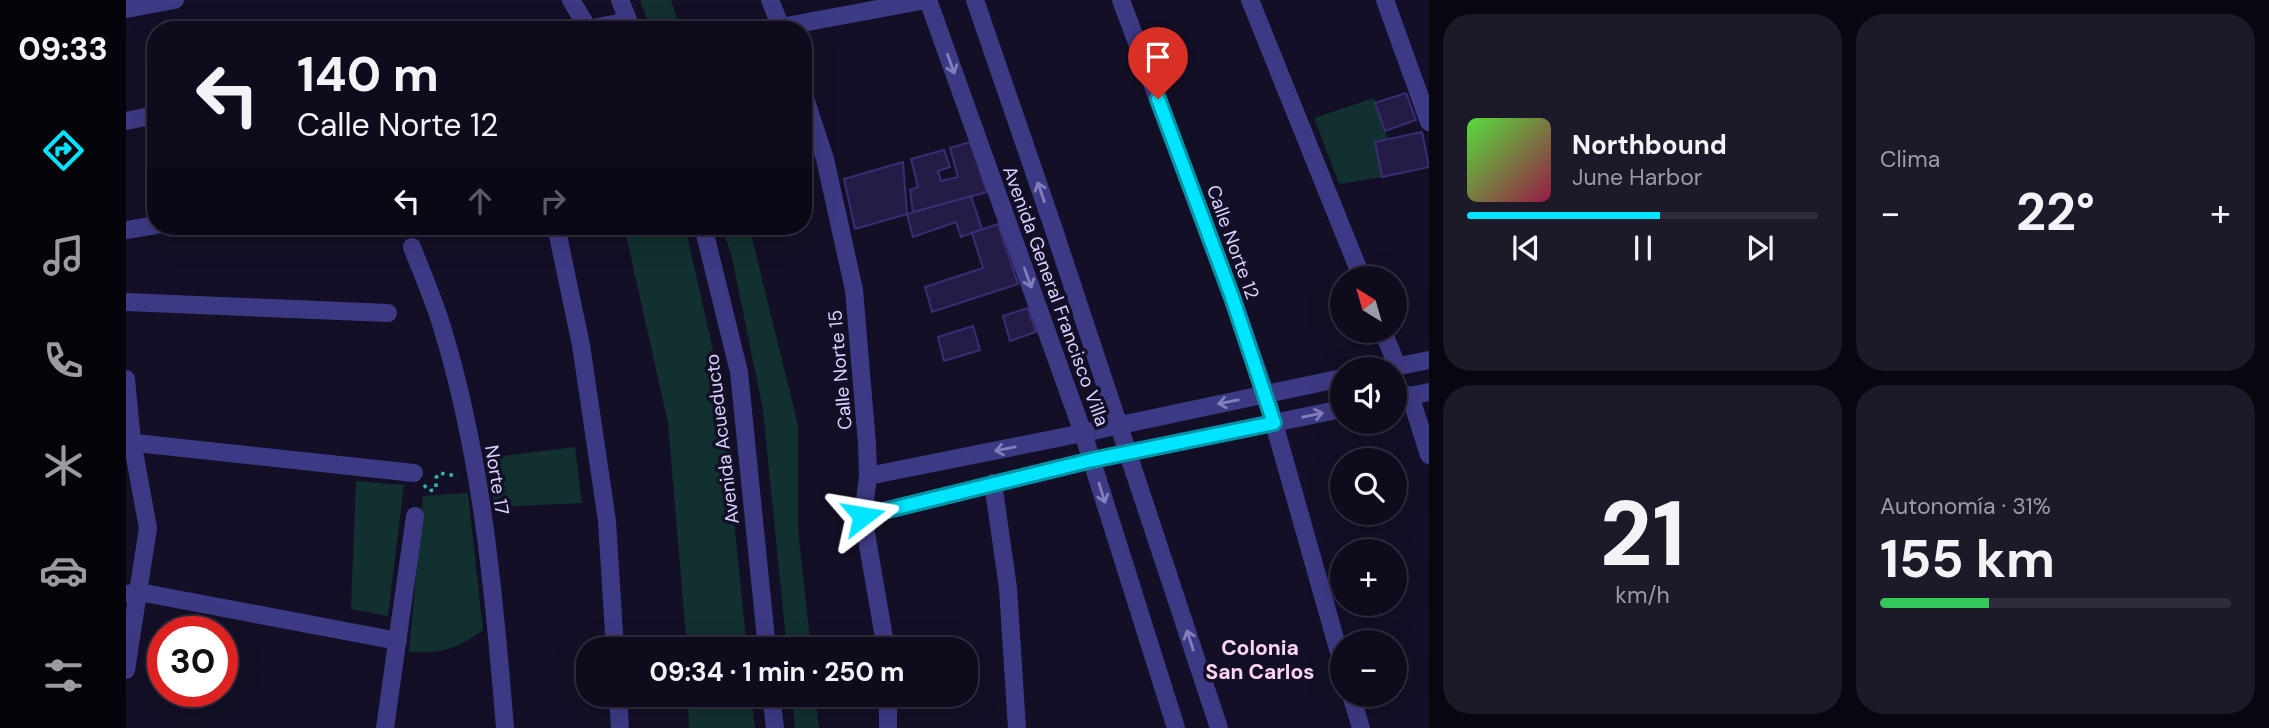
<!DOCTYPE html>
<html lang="es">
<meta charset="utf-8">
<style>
:root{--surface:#0e0b1c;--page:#1c1929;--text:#f1f3f6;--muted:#9b9ba3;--line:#2e2b3b;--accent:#00e5ff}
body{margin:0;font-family:"DM Sans",sans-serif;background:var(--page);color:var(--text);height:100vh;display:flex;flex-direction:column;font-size:26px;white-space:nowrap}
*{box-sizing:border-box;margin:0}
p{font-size:23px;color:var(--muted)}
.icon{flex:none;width:38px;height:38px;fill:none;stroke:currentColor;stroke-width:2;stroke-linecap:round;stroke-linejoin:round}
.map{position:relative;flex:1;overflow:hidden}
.panel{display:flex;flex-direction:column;gap:14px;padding:14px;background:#08060f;width:840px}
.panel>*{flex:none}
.banner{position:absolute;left:21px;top:21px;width:665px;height:214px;border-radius:28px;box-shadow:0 7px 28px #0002,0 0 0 2px var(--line);background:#0e0b1c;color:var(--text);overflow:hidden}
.needle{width:46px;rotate:323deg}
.tools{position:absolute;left:1204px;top:266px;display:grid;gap:14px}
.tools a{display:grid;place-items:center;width:77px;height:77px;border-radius:50%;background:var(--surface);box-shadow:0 7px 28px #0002,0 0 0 2px var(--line);font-size:35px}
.speed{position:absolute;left:21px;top:616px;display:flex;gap:14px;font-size:35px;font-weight:700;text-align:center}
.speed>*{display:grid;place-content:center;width:91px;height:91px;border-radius:50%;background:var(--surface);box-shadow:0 7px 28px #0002,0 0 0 2px var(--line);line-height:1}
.speed .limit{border:10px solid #d22;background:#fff;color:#111}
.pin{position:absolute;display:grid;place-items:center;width:60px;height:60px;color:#fff;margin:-72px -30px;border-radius:50% 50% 50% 0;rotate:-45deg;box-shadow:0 0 7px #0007}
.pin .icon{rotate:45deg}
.me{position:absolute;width:77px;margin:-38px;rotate:76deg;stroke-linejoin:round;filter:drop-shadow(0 0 5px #0008)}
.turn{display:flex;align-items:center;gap:24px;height:147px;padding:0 35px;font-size:32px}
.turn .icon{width:91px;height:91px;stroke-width:2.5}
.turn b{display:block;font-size:49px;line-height:60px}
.lanes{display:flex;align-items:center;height:66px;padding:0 35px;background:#0003;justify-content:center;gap:35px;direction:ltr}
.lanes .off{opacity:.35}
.big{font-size:52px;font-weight:700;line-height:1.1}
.panel .card{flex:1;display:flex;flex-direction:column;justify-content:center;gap:10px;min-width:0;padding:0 24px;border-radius:28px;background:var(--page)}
.panel .dial{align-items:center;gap:0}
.dial b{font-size:91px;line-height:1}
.song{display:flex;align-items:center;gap:21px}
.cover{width:84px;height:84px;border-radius:10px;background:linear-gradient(135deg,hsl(110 70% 55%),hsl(340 70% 35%))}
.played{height:7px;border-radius:4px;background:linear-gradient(90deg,var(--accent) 55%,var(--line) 55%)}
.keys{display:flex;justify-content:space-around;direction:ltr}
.heat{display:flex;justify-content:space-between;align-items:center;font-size:38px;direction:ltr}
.charge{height:10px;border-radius:5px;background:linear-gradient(90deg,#34c759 31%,var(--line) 0)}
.panel .tiles{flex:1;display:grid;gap:14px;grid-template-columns:repeat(2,1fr)}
.trip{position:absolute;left:450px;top:637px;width:402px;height:70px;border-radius:28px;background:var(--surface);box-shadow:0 7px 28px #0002,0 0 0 2px var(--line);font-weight:700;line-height:70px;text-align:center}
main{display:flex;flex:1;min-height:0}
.menu{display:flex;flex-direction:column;width:126px;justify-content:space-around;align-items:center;background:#06040b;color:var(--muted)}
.menu .icon{width:49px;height:49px}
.menu .on{color:var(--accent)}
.menu b{font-size:32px;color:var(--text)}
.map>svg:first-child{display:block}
.green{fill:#12302f}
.building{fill:#241b47;stroke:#3b2d73;stroke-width:2}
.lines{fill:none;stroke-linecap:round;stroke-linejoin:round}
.path{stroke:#2fb8b0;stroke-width:3.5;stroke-dasharray:3.5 5;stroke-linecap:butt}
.minor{stroke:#3d3a85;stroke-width:18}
.tertiary{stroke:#3d3a85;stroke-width:18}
.oneway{stroke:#837fbc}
.route-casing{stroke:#0095a6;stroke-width:18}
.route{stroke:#00e5ff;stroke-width:12}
.labels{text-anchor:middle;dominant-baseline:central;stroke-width:7;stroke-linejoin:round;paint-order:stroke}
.street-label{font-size:19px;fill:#d9d4ff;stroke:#130f26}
.neighbourhood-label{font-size:21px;font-weight:bold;fill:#ffd6f0;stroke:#130f26}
</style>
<main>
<nav class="menu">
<b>09:33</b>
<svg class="icon on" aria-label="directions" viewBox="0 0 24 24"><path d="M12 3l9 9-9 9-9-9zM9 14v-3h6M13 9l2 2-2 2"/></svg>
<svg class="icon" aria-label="music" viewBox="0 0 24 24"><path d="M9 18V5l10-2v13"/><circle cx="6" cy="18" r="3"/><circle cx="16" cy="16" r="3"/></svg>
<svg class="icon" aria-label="phone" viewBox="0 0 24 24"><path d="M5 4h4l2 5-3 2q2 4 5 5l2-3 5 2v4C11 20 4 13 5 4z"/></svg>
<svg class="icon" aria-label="climate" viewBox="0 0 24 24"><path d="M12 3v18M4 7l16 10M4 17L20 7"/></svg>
<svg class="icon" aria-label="car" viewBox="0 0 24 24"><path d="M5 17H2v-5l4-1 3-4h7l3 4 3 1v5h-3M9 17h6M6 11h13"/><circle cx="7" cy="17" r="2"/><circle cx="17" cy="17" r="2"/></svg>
<svg class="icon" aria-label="filters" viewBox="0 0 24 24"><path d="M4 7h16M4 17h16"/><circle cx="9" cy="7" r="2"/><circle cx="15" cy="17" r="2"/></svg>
</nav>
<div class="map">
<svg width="1303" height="728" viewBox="0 0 1303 728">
<rect width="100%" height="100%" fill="#130f26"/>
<path class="green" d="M514,0H545L555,30H525Z
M1248,98L1262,139L1249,142L1256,177L1213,184L1188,118Z
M498,226H559L594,381L621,649H561L542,423Z
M595,226H623L672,425V529L685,649H661L637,410L605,253Z
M449,447L456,503L369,507L359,458Z
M230,481L278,485L262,616L225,609Z
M342,493L357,630C329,650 317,653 283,652L297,496Z
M562,695H625L629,728H563Z
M666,695H689L693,728H669Z"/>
<path class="building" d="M1280,93L1290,120L1259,131L1249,103Z
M1296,132L1303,167L1256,177L1249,142Z
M844,142L861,192L787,212L784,190L792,187L785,159L818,150L824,167L812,171L815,181L832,177L824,148Z
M777,162L781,214L729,229L718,179Z
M845,196L856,229L835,237L830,222L787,237L781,214Z
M872,224L892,284L806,312L799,287L857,268L846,233Z
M902,308L910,332L884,341L877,316Z
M847,326L854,350L818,361L812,337Z"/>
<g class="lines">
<path class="path" d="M263,226L264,231L273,237
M298,485L303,491L310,489V478L313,473L332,476"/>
<path class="minor" d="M445,0L463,30
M644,0L656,30
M802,0L957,433L1050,728
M849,0L926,224L1093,728
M995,0L1106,297L1140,395L1216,663
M1124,0L1236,278
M1259,0L1303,122
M0,9L49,0
M655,27L800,0
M457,30L502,21
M677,92L699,159L728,290L741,444L742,476L737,516L760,649
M0,121L30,115
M430,226L455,345L481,521L489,649
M0,230L30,225
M286,247C296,273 308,300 316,327C356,457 368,593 379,728
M0,302L262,313
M1257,331L1271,366
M1258,369L1303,360
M0,379L6,441L22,528L0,670
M1284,395L1303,455
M1269,399L1303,392
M0,442L288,473
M742,476L957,433L1216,378
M867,483L882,588L891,728
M737,516L966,460L1216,409
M1,594L13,592L272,641
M492,695L494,728
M1225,695L1235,728
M259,728L289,516
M762,728V695"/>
<path class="tertiary" d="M494,0L506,30
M577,226L613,372L641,649
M645,695L649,728"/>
</g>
<defs><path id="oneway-shaft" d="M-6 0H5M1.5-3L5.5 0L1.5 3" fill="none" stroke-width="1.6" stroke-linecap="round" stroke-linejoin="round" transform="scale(1.75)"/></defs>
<g class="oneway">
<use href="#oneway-shaft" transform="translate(825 64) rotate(70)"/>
<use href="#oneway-shaft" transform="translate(915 192) rotate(-109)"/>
<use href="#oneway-shaft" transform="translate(902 278) rotate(70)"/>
<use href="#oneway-shaft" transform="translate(1102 402) rotate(169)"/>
<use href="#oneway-shaft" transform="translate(1187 415) rotate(-12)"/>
<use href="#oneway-shaft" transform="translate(879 449) rotate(169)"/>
<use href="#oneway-shaft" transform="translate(976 493) rotate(73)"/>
<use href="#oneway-shaft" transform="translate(1064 640) rotate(-108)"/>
</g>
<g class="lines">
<g class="route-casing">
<path id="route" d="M737,516L966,460L1148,423L1106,297L1032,99"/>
</g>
<use href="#route" class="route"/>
</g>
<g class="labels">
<g class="street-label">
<text transform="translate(1107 242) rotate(70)">Calle Norte 12</text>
<text transform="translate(930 296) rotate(70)">Avenida General Francisco Villa</text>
<text transform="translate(714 370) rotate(-95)">Calle Norte 15</text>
<text transform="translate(596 439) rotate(-97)">Avenida Acueducto</text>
<text transform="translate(371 480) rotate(81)">Norte 17</text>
</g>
<g class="neighbourhood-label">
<text x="1134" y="648">Colonia<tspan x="1134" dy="24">San Carlos</tspan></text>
</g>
</g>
</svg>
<div class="tools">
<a><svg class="needle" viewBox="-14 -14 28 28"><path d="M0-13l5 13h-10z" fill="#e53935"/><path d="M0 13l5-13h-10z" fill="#9b9ba3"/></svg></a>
<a><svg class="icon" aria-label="sound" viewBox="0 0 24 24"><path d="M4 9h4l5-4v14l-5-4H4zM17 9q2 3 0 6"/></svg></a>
<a><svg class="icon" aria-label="search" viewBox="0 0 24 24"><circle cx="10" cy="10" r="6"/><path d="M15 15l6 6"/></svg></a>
<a>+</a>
<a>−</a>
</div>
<div class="speed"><div class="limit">30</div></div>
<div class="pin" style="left:1032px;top:99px;background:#d93025"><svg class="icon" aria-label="arrive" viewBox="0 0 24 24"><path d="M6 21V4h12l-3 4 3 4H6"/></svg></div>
<svg class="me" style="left:737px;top:516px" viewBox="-20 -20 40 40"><path d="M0-17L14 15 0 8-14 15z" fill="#00e5ff" stroke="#fff" stroke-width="4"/></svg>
<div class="trip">09:34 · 1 min · 250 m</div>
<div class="banner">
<div class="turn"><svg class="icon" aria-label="left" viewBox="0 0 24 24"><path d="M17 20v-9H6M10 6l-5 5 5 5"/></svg><div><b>140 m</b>Calle Norte 12</div></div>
<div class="lanes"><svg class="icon" aria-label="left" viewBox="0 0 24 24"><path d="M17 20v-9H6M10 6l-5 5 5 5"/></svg><svg class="icon off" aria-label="ahead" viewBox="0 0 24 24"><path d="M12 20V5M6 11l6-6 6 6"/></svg><svg class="icon off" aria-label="right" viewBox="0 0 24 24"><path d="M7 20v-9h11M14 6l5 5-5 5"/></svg></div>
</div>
</div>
<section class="panel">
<div class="tiles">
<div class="card">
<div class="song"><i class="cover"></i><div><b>Northbound</b><p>June Harbor</p></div></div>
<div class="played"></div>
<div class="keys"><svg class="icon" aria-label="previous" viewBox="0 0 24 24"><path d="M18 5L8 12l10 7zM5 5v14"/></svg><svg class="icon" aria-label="pause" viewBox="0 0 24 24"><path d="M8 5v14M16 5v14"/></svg><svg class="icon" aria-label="next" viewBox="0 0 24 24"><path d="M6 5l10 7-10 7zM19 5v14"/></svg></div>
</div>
<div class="card"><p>Clima</p>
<div class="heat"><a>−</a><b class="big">22°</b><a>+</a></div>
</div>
<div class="card dial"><b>21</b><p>km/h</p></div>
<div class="card"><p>Autonomía · 31%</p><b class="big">155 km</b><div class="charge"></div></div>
</div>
</section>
</main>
